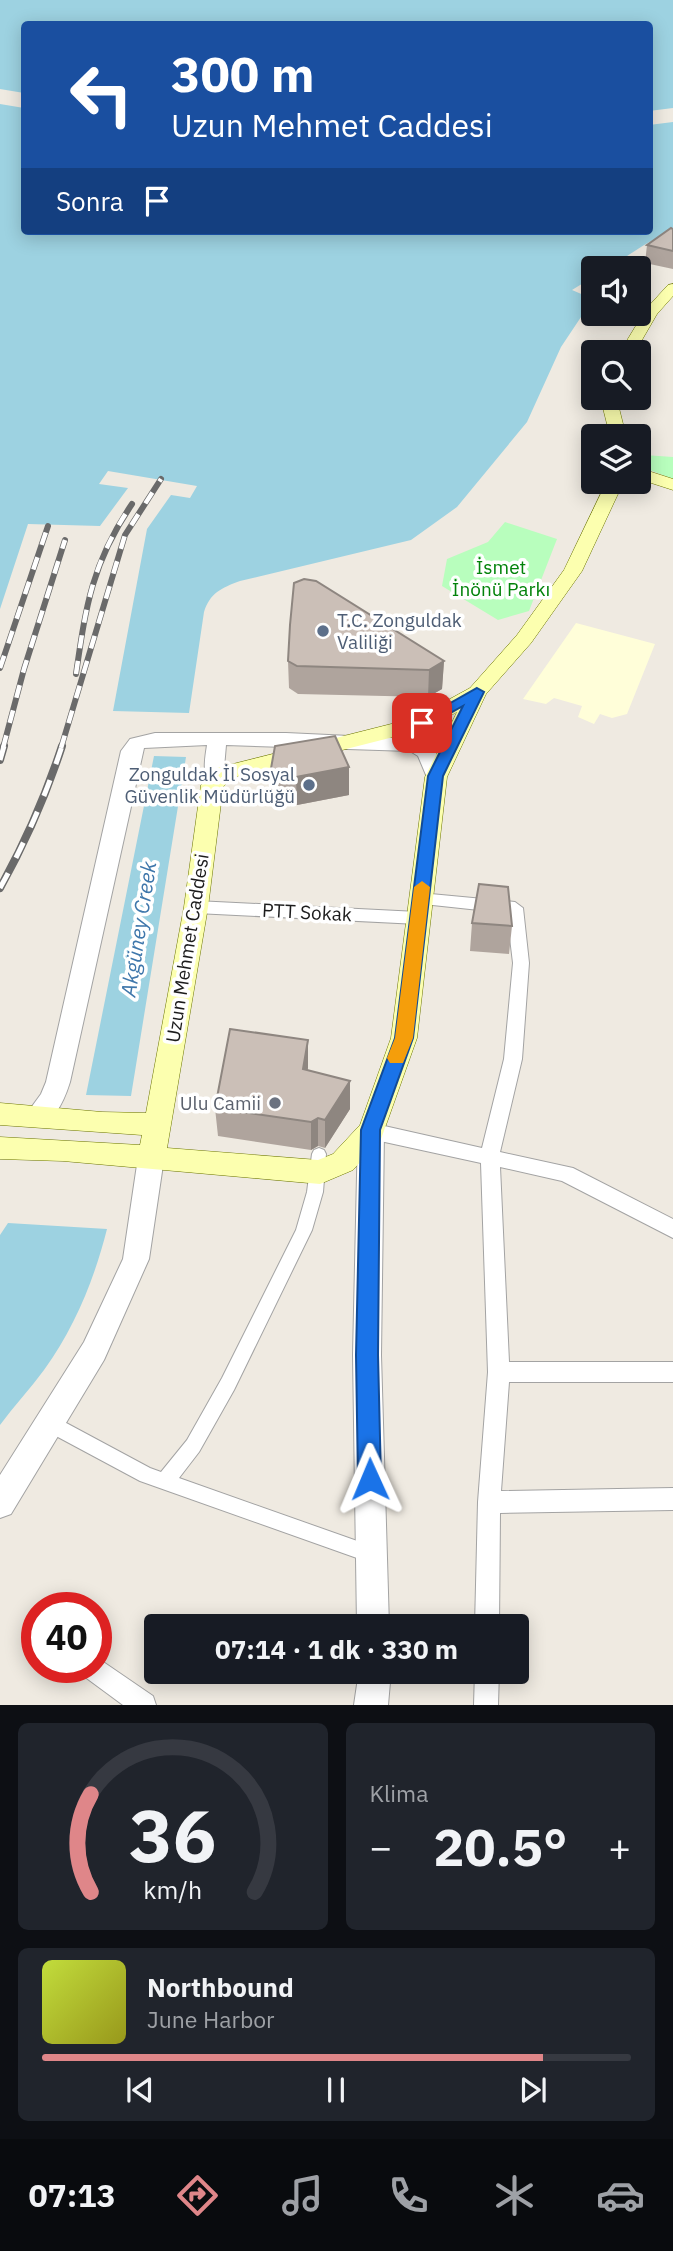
<!DOCTYPE html>
<html lang="tr">
<meta charset="utf-8">
<style>
:root{--surface:#171b24;--page:#20242c;--text:#f1f3f6;--muted:#9ea1a6;--line:#363941;--accent:#df8689}
body{margin:0;font-family:"IBM Plex Sans",sans-serif;background:var(--page);color:var(--text);height:100vh;display:flex;flex-direction:column;font-size:26px;white-space:nowrap}
*{box-sizing:border-box;margin:0}
p{font-size:23px;color:var(--muted)}
.icon{flex:none;width:38px;height:38px;fill:none;stroke:currentColor;stroke-width:2;stroke-linecap:round;stroke-linejoin:round}
.map{position:relative;height:1705px;overflow:hidden}
.drawer{display:flex;flex-direction:column;gap:18px;padding:18px;background:#0d0f14;flex:1}
.drawer>*{flex:none}
.hud{position:absolute;left:21px;top:21px;width:632px;height:214px;border-radius:7px;box-shadow:0 4px 18px #0003;background:#1a4fa0;color:#fff;overflow:hidden}
.controls{position:absolute;left:581px;top:256px;display:grid;gap:14px}
.controls a{display:grid;place-items:center;width:70px;height:70px;border-radius:7px;background:var(--surface);box-shadow:0 4px 18px #0003;font-size:35px}
.speed{position:absolute;left:21px;top:1592px;display:flex;gap:14px;font-size:35px;font-weight:700;text-align:center}
.speed>*{display:grid;place-content:center;width:91px;height:91px;border-radius:50%;background:var(--surface);box-shadow:0 4px 18px #0003;line-height:1}
.speed .limit{border:10px solid #d22;background:#fff;color:#111}
.pin{position:absolute;display:grid;place-items:center;width:60px;height:60px;color:#fff;margin:-30px;border-radius:14px;box-shadow:0 4px 10px #0006}
.me{position:absolute;width:77px;margin:-38px;rotate:359deg;stroke-linejoin:round;filter:drop-shadow(0 0 5px #0008)}
.turn{display:flex;align-items:center;gap:24px;height:147px;padding:0 35px;font-size:32px}
.turn .icon{width:91px;height:91px;stroke-width:2.5}
.turn b{display:block;font-size:49px;line-height:60px}
.then{display:flex;align-items:center;height:66px;padding:0 35px;background:#0003;gap:14px;font-size:26px}
.big{font-size:52px;font-weight:700;line-height:1.1}
.drawer .tile{flex:1;display:flex;flex-direction:column;justify-content:center;gap:10px;min-width:0;padding:0 24px;border-radius:10px;background:var(--page)}
.drawer .dial{align-items:center;gap:0}
.dial svg{height:182px;overflow:visible;fill:none;stroke:var(--line);stroke-width:7;stroke-linecap:round;text-anchor:middle}
.dial text{fill:var(--text);stroke:none}
.song{display:flex;align-items:center;gap:21px}
.cover{width:84px;height:84px;border-radius:10px;background:linear-gradient(135deg,hsl(70 70% 55%),hsl(60 70% 35%))}
.played{height:7px;border-radius:4px;background:linear-gradient(90deg,var(--accent) 85%,var(--line) 85%)}
.keys{display:flex;justify-content:space-around;direction:ltr}
.heat{display:flex;justify-content:space-between;align-items:center;font-size:38px;direction:ltr}
.drawer .tiles{flex:1;display:grid;gap:18px;grid-template-columns:1fr 1fr}
.tile:last-child{grid-column:span 2}
.trip{position:absolute;left:144px;top:1614px;width:385px;height:70px;border-radius:7px;background:var(--surface);box-shadow:0 4px 18px #0003;font-weight:700;line-height:70px;text-align:center}
.tabs{display:flex;height:112px;justify-content:space-around;align-items:center;background:#090b0e;color:var(--muted)}
.tabs .icon{width:49px;height:49px}
.tabs .selected{color:var(--accent)}
.tabs b{font-size:32px;color:var(--text)}
.map>svg:first-child{display:block}
.education{fill:#fffed9}
.park{fill:#b8febd}
.water{fill:#9dd2e1}
.lines{fill:none;stroke-linecap:round;stroke-linejoin:round}
.pedestrian-casing{stroke:#a3a3a3;stroke-width:2}
.minor-casing{stroke:#a3a3a3;stroke-width:2}
.tertiary-casing{stroke:#a3a3a3;stroke-width:2}
.secondary-casing{stroke:#6c7600;stroke-width:1}
.pedestrian{fill:#fff;fill-rule:evenodd}
.minor{fill:#fff;fill-rule:evenodd}
.tertiary{fill:#fff;fill-rule:evenodd}
.secondary{fill:#fcffaf;fill-rule:evenodd}
.rail-far1-casing{stroke:#6a6a6a;stroke-width:6}
.rail-casing{stroke:#6a6a6a;stroke-width:8}
.rail-far1{stroke:#fff;stroke-width:4.5;stroke-dasharray:13;stroke-linecap:butt}
.rail{stroke:#fff;stroke-width:5;stroke-dasharray:17;stroke-linecap:butt}
.wall{fill:#afa49d}
.shaded-wall{fill:#8e8680}
.building{fill:#cbbfb7;stroke:#8e8680;stroke-width:2}
.route{fill:#1a73e8;stroke:#114b97;stroke-width:2}
.slow{fill:#f59e0b}
.service-dot{fill:#5c6f8a;stroke:#fff;stroke-width:2.5}
.worship-dot{fill:#6b7280;stroke:#fff;stroke-width:2.5}
.labels{text-anchor:middle;dominant-baseline:central;stroke-width:7;stroke-linejoin:round;paint-order:stroke}
.park-label{font-size:19px;fill:#02820a;stroke:#fff}
.service-label{font-size:19px;fill:#4e5e75;stroke:#fff;text-anchor:start}
.street-label{font-size:19px;fill:#1c1c1c;stroke:#fff}
.worship-label{font-size:19px;fill:#5b616d;stroke:#fff;text-anchor:end}
.water-label{font-size:21px;font-style:italic;fill:#3f77ab;stroke:#fff}
</style>
<div class="map">
<svg width="673" height="1705" viewBox="0 0 673 1705">
<rect width="100%" height="100%" fill="#efeae1"/>
<path class="education" d="M576,623L655,644L627,714L612,718L600,714L594,724L578,717L582,706L554,698L546,704L523,699Z"/>
<path class="park" d="M644,455L673,457V479L647,469Z
M505,522L557,539L529,611L498,620L442,586L447,559L488,542Z"/>
<path class="water" d="M0,0H673V108L649,111V24H24V93L0,89Z
M0,104L24,108V231H649V125L673,122V235C643,236 624,268 593,268V277L572,290L593,299L561,347L527,422L457,507L411,540L240,581C221,588 210,593 204,612L189,713L113,711L147,529L171,495L190,498L197,486L108,471L99,484L128,488L100,526L28,524L0,609Z
M154,756L186,757L131,1096L86,1095Z
M8,1223L107,1229C94,1280 75,1327 44,1370C30,1389 14,1406 0,1425V1235Z"/>
<g class="lines">
<g class="pedestrian-casing">
<path id="pedestrian" d="M319,1148L324,1150L326,1154L323,1192L312,1230L234,1390L199,1452L179,1478L377,1548L380,1554L377,1560L371,1563L140,1481L43,1429L40,1423L43,1417L49,1415L55,1417L150,1468L161,1472L187,1440L222,1378L296,1230L307,1192L312,1154L314,1150Z"/>
</g>
<g class="minor-casing">
<path id="minor" d="M420,893L515,902L523,908L529,963L522,1059L500,1152L573,1168L673,1219V1238L562,1181L500,1167L509,1362H673V1382H509L501,1491L673,1488V1510L500,1513L499,1626H475L478,1502L488,1372L481,1163L371,1139L364,1136L362,1131L364,1126L371,1123L482,1148L504,1059L513,963L507,913L414,903L412,899Z
M196,901L418,912L424,914L426,918L424,922L418,924L196,913L188,907Z
M96,1657L153,1696L156,1705H123L85,1677L82,1668H96Z
M475,1671H499L498,1705H474Z"/>
</g>
<g class="tertiary-casing">
<path id="tertiary" d="M155,733H286L414,739L434,748L446,777L443,782H429L418,756L410,751L226,745L224,768L227,780L224,785H210C202,772 205,759 207,745L144,748L70,1082C64,1101 52,1131 28,1123L25,1116L41,1094L46,1082L121,751L130,739Z
M371,1121L380,1124L384,1131L381,1355L389,1626H357L353,1355L358,1131L362,1124Z
M151,1148L160,1151L164,1158L149,1259L104,1360L11,1514L0,1518V1475L84,1342L123,1259L138,1158L142,1151Z
M359,1671H391L388,1705H354Z"/>
</g>
<g class="secondary-casing">
<path id="secondary" d="M673,284V296L657,314L635,352H620L646,309L668,285Z
M604,397H620L618,404L626,436H610L602,404Z
M639,468L673,479V490L639,479Z
M607,481H624L582,571L531,643L486,694L447,777L417,1038L381,1139L353,1170L320,1184L63,1161L0,1159V1137L140,1145L142,1135L0,1125V1103L102,1112L146,1113L184,907L201,785L217,768L415,718L470,688L517,635L564,570ZM457,712L425,777L391,1038L360,1125L333,1154L318,1160L167,1148L208,907L223,787L232,778L429,728Z"/>
</g>
<use href="#pedestrian" class="pedestrian"/>
<use href="#minor" class="minor"/>
<use href="#tertiary" class="tertiary"/>
<use href="#secondary" class="secondary"/>
<g class="rail-far1-casing">
<path id="rail-far1" d="M0,668L48,526
M76,674C86,605 92,563 132,504
M3,748L24,669L65,540
M61,748L125,535L161,479"/>
</g>
<g class="rail-casing">
<path id="rail" d="M0,760L4,746
M0,888C25,843 46,795 62,746"/>
</g>
<use href="#rail-far1" class="rail-far1"/>
<use href="#rail" class="rail"/>
</g>
<path class="wall" d="M673,229V269L645,263L647,245Z
M288,661H444L442,689L428,697L298,694L289,688Z
M349,767V795L297,805L271,802L270,774Z
M472,923L512,926L509,954L470,951Z
M308,1070L350,1109L325,1148L318,1146L311,1150L218,1136L215,1108Z"/>
<path class="shaded-wall" d="M444,661L442,689L428,697L429,670Z
M349,767V795L297,805L296,777Z
M308,1040V1068L304,1097L303,1069Z
M350,1081V1109L325,1148V1120Z
M318,1118V1146L311,1150V1122Z"/>
<path class="building" d="M671,228L673,229V251L647,245Z
M304,579L316,581L444,661L429,670L297,666L288,661L290,625L294,583Z
M335,736L349,767L296,777L270,774L275,746Z
M479,884L508,887L512,926L472,923Z
M230,1029L308,1040L303,1069L350,1081L325,1120L318,1118L311,1122L215,1108Z"/>
<path class="route" d="M477,688L484,692L443,776L413,1038L380,1130L378,1355L381,1479L378,1487L370,1491L362,1487L358,1479L356,1355L361,1130L395,1038L428,776L463,706L427,726H417L415,723Z"/>
<path class="slow" d="M422,881L430,887L413,1038L403,1063H390L387,1058L395,1038L414,887Z"/>
<g class="service-dot">
<circle cx="323" cy="631" r="7"/>
<circle cx="309" cy="785" r="7"/>
</g>
<circle class="worship-dot" cx="275" cy="1103" r="7"/>
<g class="labels">
<g class="park-label">
<text x="501" y="567">İsmet<tspan x="501" dy="22">İnönü Parkı</tspan></text>
</g>
<g class="service-label">
<text x="337" y="620">T.C. Zonguldak<tspan x="337" dy="22">Valiliği</tspan></text>
<text x="295" y="774" text-anchor="end">Zonguldak İl Sosyal<tspan x="295" dy="22">Güvenlik Müdürlüğü</tspan></text>
</g>
<g class="street-label">
<text transform="translate(307 912) rotate(3)">PTT Sokak</text>
<text transform="translate(187 948) rotate(-81)">Uzun Mehmet Caddesi</text>
</g>
<g class="worship-label">
<text x="261" y="1103">Ulu Camii</text>
</g>
<g class="water-label">
<text transform="translate(138 929) rotate(-81)">Akgüney Creek</text>
</g>
</g>
</svg>
<div class="controls">
<a><svg class="icon" aria-label="sound" viewBox="0 0 24 24"><path d="M4 9h4l5-4v14l-5-4H4zM17 9q2 3 0 6"/></svg></a>
<a><svg class="icon" aria-label="search" viewBox="0 0 24 24"><circle cx="10" cy="10" r="6"/><path d="M15 15l6 6"/></svg></a>
<a><svg class="icon" aria-label="layers" viewBox="0 0 24 24"><path d="M12 4l9 5-9 5-9-5zM3 14l9 5 9-5"/></svg></a>
</div>
<div class="speed"><div class="limit">40</div></div>
<div class="pin" style="left:422px;top:723px;background:#d93025"><svg class="icon" aria-label="arrive" viewBox="0 0 24 24"><path d="M6 21V4h12l-3 4 3 4H6"/></svg></div>
<svg class="me" style="left:370px;top:1479px" viewBox="-20 -20 40 40"><path d="M0-17L14 15 0 8-14 15z" fill="#1a73e8" stroke="#fff" stroke-width="4"/></svg>
<div class="trip">07:14 · 1 dk · 330 m</div>
<div class="hud">
<div class="turn"><svg class="icon" aria-label="left" viewBox="0 0 24 24"><path d="M17 20v-9H6M10 6l-5 5 5 5"/></svg><div><b>300 m</b>Uzun Mehmet Caddesi</div></div>
<div class="then">Sonra<svg class="icon" aria-label="arrive" viewBox="0 0 24 24"><path d="M6 21V4h12l-3 4 3 4H6"/></svg></div>
</div>
</div>
<section class="drawer">
<div class="tiles">
<div class="tile dial"><svg viewBox="0 0 100 80">
<path d="M14 69A42 42 0 1 1 86 69"/>
<path d="M14 69A42 42 0 0 1 14 26" stroke="#df8689"/>
<text x="50" y="56" font-size="32" font-weight="700">36</text>
<text x="50" y="72" font-size="11">km/h</text>
</svg></div>
<div class="tile"><p>Klima</p>
<div class="heat"><a>−</a><b class="big">20.5°</b><a>+</a></div>
</div>
<div class="tile">
<div class="song"><i class="cover"></i><div><b>Northbound</b><p>June Harbor</p></div></div>
<div class="played"></div>
<div class="keys"><svg class="icon" aria-label="previous" viewBox="0 0 24 24"><path d="M18 5L8 12l10 7zM5 5v14"/></svg><svg class="icon" aria-label="pause" viewBox="0 0 24 24"><path d="M8 5v14M16 5v14"/></svg><svg class="icon" aria-label="next" viewBox="0 0 24 24"><path d="M6 5l10 7-10 7zM19 5v14"/></svg></div>
</div>
</div>
</section>
<nav class="tabs">
<b>07:13</b>
<svg class="icon selected" aria-label="directions" viewBox="0 0 24 24"><path d="M12 3l9 9-9 9-9-9zM9 14v-3h6M13 9l2 2-2 2"/></svg>
<svg class="icon" aria-label="music" viewBox="0 0 24 24"><path d="M9 18V5l10-2v13"/><circle cx="6" cy="18" r="3"/><circle cx="16" cy="16" r="3"/></svg>
<svg class="icon" aria-label="phone" viewBox="0 0 24 24"><path d="M5 4h4l2 5-3 2q2 4 5 5l2-3 5 2v4C11 20 4 13 5 4z"/></svg>
<svg class="icon" aria-label="climate" viewBox="0 0 24 24"><path d="M12 3v18M4 7l16 10M4 17L20 7"/></svg>
<svg class="icon" aria-label="car" viewBox="0 0 24 24"><path d="M5 17H2v-5l4-1 3-4h7l3 4 3 1v5h-3M9 17h6M6 11h13"/><circle cx="7" cy="17" r="2"/><circle cx="17" cy="17" r="2"/></svg>
</nav>
